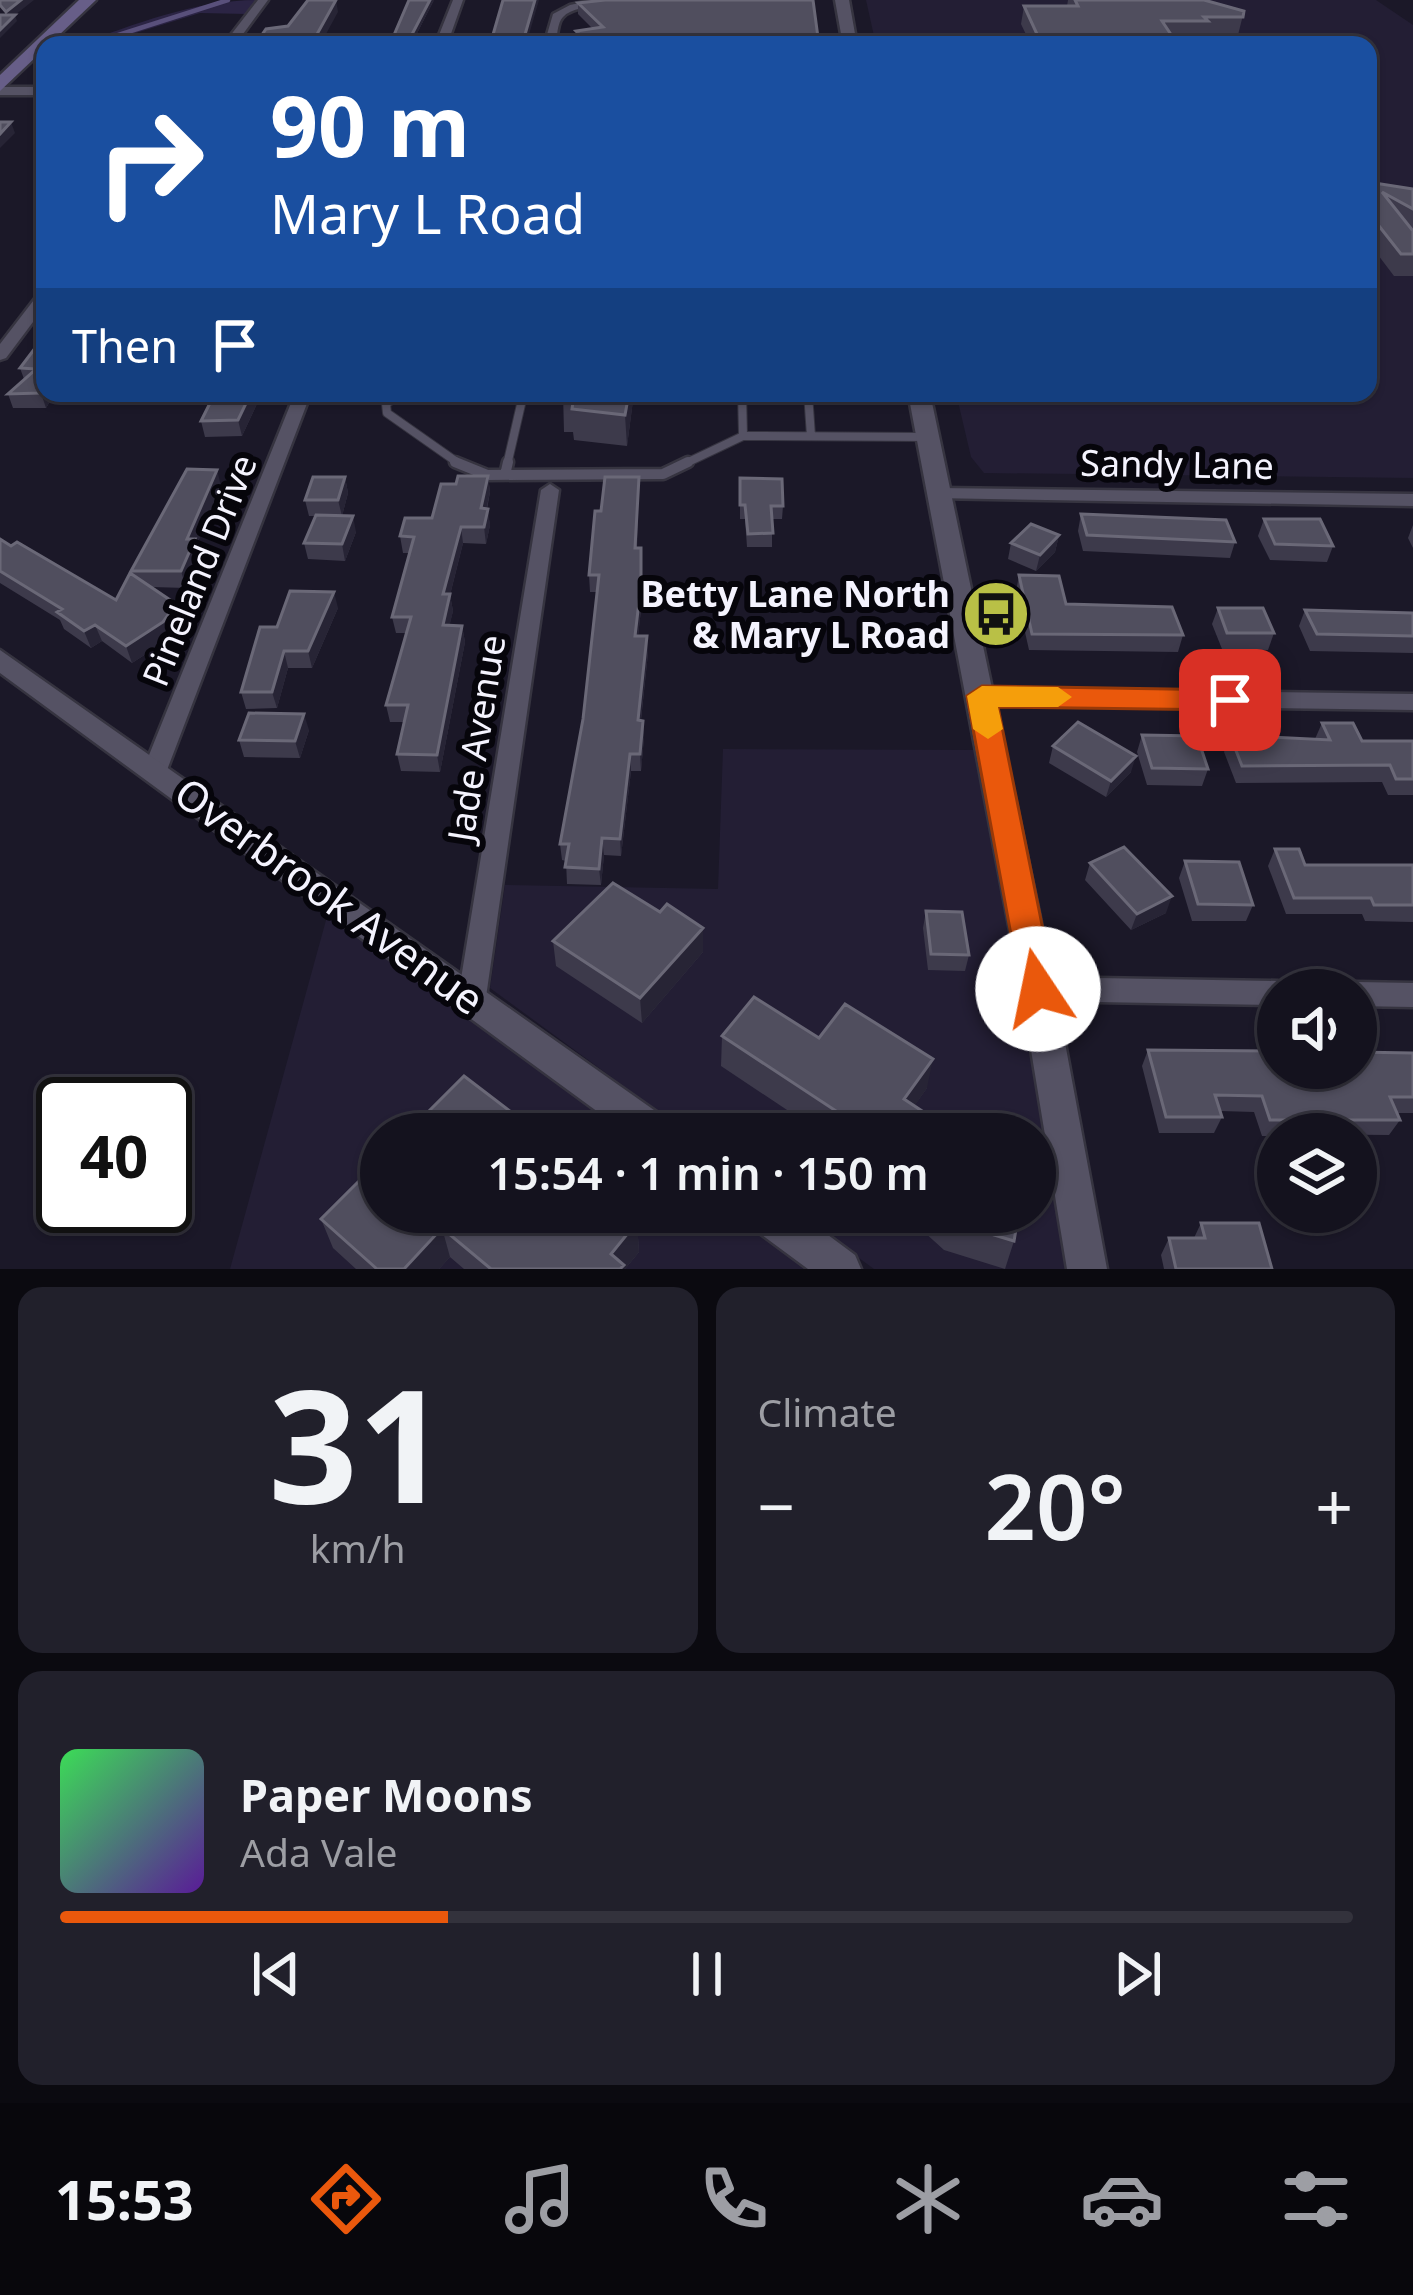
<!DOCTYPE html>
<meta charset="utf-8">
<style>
:root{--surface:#14121e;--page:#21202b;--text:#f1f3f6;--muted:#9d9ea4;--line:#33323c;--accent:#ea580c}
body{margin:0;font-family:"Noto Sans",sans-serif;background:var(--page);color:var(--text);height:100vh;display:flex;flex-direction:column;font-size:45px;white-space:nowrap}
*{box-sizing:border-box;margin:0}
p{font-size:39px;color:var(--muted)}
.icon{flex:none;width:66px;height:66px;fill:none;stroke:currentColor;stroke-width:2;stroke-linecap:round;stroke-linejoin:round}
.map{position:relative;height:1269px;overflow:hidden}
.details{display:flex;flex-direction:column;gap:18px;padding:18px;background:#0b0a10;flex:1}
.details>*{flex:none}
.banner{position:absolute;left:36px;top:36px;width:1341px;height:366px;border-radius:24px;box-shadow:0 3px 9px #0004,0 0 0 3px var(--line);background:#1a4fa0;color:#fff;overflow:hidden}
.buttons{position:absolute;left:1257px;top:969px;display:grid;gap:24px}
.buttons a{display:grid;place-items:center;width:120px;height:120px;border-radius:50%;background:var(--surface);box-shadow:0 3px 9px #0004,0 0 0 3px var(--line);font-size:60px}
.speed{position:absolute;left:36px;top:1077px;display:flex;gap:24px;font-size:60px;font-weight:700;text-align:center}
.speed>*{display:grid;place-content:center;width:156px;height:156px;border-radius:50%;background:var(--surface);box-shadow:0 3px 9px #0004,0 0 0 3px var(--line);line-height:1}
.speed .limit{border:6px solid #111;border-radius:18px;background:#fff;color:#111}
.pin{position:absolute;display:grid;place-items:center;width:102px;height:102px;color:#fff;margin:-51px;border-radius:24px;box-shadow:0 6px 18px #0006}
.me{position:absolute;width:132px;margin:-66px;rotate:349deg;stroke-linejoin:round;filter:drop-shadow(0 0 9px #0008)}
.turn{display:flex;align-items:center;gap:42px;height:252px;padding:0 36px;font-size:54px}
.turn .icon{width:156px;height:156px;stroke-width:2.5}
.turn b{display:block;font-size:84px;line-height:102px}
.then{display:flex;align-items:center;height:114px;padding:0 36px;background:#0003;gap:24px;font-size:45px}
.big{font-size:90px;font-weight:600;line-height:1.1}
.details .card{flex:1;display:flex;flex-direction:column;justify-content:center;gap:18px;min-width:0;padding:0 42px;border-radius:24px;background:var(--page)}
.details .dial{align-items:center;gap:0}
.dial b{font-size:156px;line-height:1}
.song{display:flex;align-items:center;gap:36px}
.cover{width:144px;height:144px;border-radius:18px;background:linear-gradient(135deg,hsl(130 70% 55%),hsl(270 70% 35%))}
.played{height:12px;border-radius:6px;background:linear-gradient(90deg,var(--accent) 30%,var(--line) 30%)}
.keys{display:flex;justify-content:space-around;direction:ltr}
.heat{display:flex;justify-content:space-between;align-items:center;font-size:66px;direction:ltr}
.details .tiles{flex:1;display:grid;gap:18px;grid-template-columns:1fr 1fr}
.card:last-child{grid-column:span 2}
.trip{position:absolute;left:360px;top:1113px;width:696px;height:120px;border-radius:60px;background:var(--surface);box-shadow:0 3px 9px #0004,0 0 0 3px var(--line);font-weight:600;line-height:120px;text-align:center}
.tabs{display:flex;height:192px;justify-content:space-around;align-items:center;background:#08070c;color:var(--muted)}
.tabs .icon{width:84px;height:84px}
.tabs .active{color:var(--accent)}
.tabs b{font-size:54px;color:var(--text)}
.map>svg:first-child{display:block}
.built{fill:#231e34}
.green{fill:#2b2444}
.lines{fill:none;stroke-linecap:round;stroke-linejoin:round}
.stream{stroke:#59507b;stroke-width:4.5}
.service-far1-casing{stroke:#363440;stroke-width:10}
.service-casing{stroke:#363440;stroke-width:15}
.minor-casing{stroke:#363440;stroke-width:5}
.tertiary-casing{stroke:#363440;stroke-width:5}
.secondary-casing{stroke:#363440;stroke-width:5}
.service-far1{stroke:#555264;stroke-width:8}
.service{stroke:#555264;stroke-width:10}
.minor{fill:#555264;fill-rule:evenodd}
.tertiary{fill:#555264;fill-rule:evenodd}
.secondary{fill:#675e88;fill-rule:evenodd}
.wall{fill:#3d3a4b}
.shaded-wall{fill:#272435}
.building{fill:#504e5e;stroke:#6a6877;stroke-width:3}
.route{fill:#ea580c;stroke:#983908;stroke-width:3}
.slow{fill:#f59e0b}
.labels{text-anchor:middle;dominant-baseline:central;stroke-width:12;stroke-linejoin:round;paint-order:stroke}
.street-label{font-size:36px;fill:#f4f3fe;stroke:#06050b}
.poi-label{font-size:36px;font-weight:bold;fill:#f4f3fe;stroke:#06050b;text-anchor:end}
.near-street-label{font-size:42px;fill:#f4f3fe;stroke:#06050b}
</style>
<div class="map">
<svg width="1413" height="1269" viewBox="0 0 1413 1269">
<rect width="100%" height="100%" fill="#1b1828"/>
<path class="built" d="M866,0H1376L1413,25V478L984,473L971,457L956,393H1368V45H876Z
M723,749L978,750L1067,1269H874L796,1212H1035V1134H689L490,988L505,885L718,889Z
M328,913L454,1005V1012L465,1013L626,1134H381V1212H730L806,1269H230Z"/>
<path class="green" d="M257,0L247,14L200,13L97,45H78C134,24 197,0 257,0Z"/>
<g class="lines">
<path class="stream" d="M87,45L228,0"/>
<g class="service-far1-casing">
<path id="service-far1" d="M401,393L386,404L387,413L461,465
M742,393L743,436
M808,393L811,436
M507,465L522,400L512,393
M682,465L743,436L928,437"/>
</g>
<g class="service-casing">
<path id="service" d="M455,462L487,475L663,474L688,462
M505,475L508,462"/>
</g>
<g class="minor-casing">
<path id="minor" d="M258,0H268L235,45H223Z
M453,0H463L447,45H435Z
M594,0H657C636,8 578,0 563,17C557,23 557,37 556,45H544L553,14L570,5Z
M0,87H45V95H0Z
M45,290V306L6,358L0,360V344L40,292Z
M295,393H311L167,770L163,776H147L143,770Z
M550,484L559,490L486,997L482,1005L472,1009L462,1005L458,997L541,490Z
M940,488L1413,494V506L933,498L931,494Z
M982,688L1413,694V710L982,704L971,696Z
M1038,977L1278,981L1288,985L1290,990H1278V1005L1038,1001L1028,997L1025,989L1028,981Z
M1356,982L1413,983V1007L1356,1006V990H1344Z"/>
</g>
<g class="tertiary-casing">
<path id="tertiary" d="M835,0H849L857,45H843Z
M908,393H930L1055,989L1107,1269H1067L1021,989Z
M0,650L671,1122L677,1134H628L0,673Z
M744,1212H797L855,1255L861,1269H808L750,1226Z"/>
</g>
<g class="secondary-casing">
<path id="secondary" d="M79,0H96L0,91V75Z"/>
</g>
<use href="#service-far1" class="service-far1"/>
<use href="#service" class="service"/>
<use href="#minor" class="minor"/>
<use href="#tertiary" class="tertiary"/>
<use href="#secondary" class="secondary"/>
</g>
<path class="wall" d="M434,0L411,45H400L395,43L394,35Z
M1068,0H1204L1244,11L1238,35L1205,34L1203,39H1174L1178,45H1031L1021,24L1024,6H1067Z
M578,3L819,45H579L577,43L576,31L593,29L578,14Z
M1368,182L1413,189V276H1394L1372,247L1368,248Z
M45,335V393H55L46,408H13L8,394L24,379L20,368Z
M262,393L242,436L205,437L201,421Z
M563,393H634L627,446L574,440L573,432H564Z
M488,476L490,492L487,509L490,525L486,544L463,543L450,595L453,611L449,626H462L465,642L440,772L401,771L397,754L404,722H390L386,705L406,633H396L392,617L409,553H403L400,536L432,518L456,484Z
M345,477L348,493L342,516L356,532L345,561L308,559L304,543L316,516H309L305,500Z
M639,477L637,548L642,601L638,636L648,653L641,720L643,721L644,737L641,771H631L621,856L604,855L601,885L567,884L566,861L562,860L560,844L583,719L597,592H590L589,575L601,511Z
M740,478L783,506L782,519H772V547H747L745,519H740Z
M221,486L197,544L200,556L186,588L152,587L176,604L182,620L169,639L132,663L102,641L91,648L64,629L60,620L0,583V539L116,600L132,575L131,571Z
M1081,514L1235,542L1230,558L1083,551L1078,531Z
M1264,519L1333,546L1327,562L1270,560L1258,536Z
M1413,525V548L1408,538Z
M1059,535L1055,552L1036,571L1008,559L1011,543Z
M1019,575L1066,604L1183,635L1178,652L1029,650L1016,592Z
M338,608L312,668H288L277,708L246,709L241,692L277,627Z
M1218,608L1274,633L1268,650L1222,649L1212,624Z
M1305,610L1413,613V653L1310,651L1299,626Z
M1322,723L1362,741H1413V795H1388L1382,782L1236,783L1224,752L1230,735L1315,739Z
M309,730L300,758L244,757L239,740Z
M1142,735L1208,769L1202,786L1147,785L1137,752Z
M1053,746L1131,772L1106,797L1049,763Z
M1275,849L1305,865H1413V922L1365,921L1362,914H1286L1268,866Z
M1185,861L1253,905L1246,921H1192L1179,878Z
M1090,863L1166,913L1131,930L1085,880Z
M926,911L969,955L965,971L928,970L923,928Z
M553,941L703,952L642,1023L556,966Z
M722,1036L819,1038L927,1088L914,1106L957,1134H823L721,1066Z
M1148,1050L1413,1053V1113H1397L1400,1120L1389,1135L1278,1134V1136H1262L1254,1112L1220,1111L1222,1117L1214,1133H1159L1142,1066Z
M902,1212H1019L1014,1241L1005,1269L944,1250Z
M321,1219L637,1222L639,1252L625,1269H464L450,1257L439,1269H356L333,1248Z
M1201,1223L1272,1269H1164L1161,1255L1169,1238H1194Z"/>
<path class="shaded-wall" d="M21,0H34L15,15L17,21L0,38V30L9,20L6,12Z
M336,0L338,12L320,45H311Z
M430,0H434L411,45H408V42Z
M535,0H539L526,45H522Z
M11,122L15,133L0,148V134Z
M1379,226L1372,247L1368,248V228Z
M45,387V393H55L46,408L41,393Z
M251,393H262L242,436L238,420Z
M629,393H634L627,446L625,415Z
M217,470L221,486L197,544L200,556L186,588L181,571L187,539Z
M488,476L490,492L483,525L481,508Z
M345,477L348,493L342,516L338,500Z
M488,509L490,525L486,544L484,527Z
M353,516L356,532L345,561L342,544Z
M461,527L463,543L450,595L453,611L446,642L443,625V594Z
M1059,535L1055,552L1036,571L1040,555Z
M642,564V601L636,653L635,636Z
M334,592L338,608L312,668L308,651Z
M176,604L182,620L169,639L132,663L126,646Z
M95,625L102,641L91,648L84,631Z
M462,626L465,642L440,772L437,755Z
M647,636L648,653L639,737L638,720Z
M284,651L288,668L277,708L272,692Z
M304,714L309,730L300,758L295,741Z
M643,721L644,737L641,771L640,754Z
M630,754L631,771L621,856L620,839Z
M1136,756L1131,772L1106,797L1111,781Z
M602,838L604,855L601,885L599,869Z
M1172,896L1166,913L1131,930L1137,914Z
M703,928V952L642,1023L640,998Z
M933,1059L927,1088L899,1128L904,1099Z
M637,1222L639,1252L625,1269H613L611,1254Z
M442,1228L450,1257L439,1269H404Z"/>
<path class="building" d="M0,0H21L6,12L0,5Z
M308,0H336L311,45H255L266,29L288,26Z
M409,0H430L408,42L394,35Z
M503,0H535L522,45H490Z
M605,0H813L819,45H590L576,31L603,27L578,3Z
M1075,0H1204L1244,11L1243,17H1204L1208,21H1162L1178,45H1042L1024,6H1078Z
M0,15H15L0,30Z
M0,122H11L0,134Z
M1368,182L1413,189V209L1382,192L1413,231V254H1401L1379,226L1368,228Z
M45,335V387L41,393L8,394L36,369L20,368Z
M215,393H251L238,420L201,421Z
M563,393H629L625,415L572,409L573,402L562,401Z
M187,469L217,470L187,539H195L181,571H131Z
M458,476H488L481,508L488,509L484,527H461L443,594H450L443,625L462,626L437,755L397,754L408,705H386L411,617H392L414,537L400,536L405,518H432L441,484H456Z
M313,477H345L338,500H305Z
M605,477H639L635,548H641V585L635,636H647L638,720L643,721L640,754H630L620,839L602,838L599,869L565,867L569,844H560L583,719L599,575H589L595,511H601Z
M740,478L782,479L783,506H771L773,533L748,534L745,505H740Z
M1081,514L1226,520L1235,542L1087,535Z
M316,515L353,516L342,544L304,543Z
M1264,519H1320L1333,546L1275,544Z
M1031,524L1059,535L1040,555L1011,543Z
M0,539L11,546L17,542L116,600L130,573L176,604L163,622L126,646L95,625L84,631L57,612L62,609L0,571Z
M1019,575L1059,576L1066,604L1172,607L1183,635L1032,634Z
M290,591L334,592L308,651H284L272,692H241L260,627H277Z
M1218,608H1263L1274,633H1227Z
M1305,610L1413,613V636L1317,634Z
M249,713L304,714L295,741L239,740Z
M1078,722L1136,756L1111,781L1053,746Z
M1322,723H1353L1362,741H1413V779H1396L1390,765L1242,766L1230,735L1330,740Z
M1142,735L1197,736L1208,769L1152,768Z
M1124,847L1172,896L1137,914L1090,863Z
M1275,849H1299L1305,865H1413V905H1374L1371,898H1294Z
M1185,861L1239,862L1253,905L1198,904Z
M613,883L660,912L667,904L703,928L640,998L553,941Z
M926,911L962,912L969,955L931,954Z
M754,997L819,1038L845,1004L933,1059L904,1099L957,1134H871L722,1036Z
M1148,1050L1278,1051V1068H1356V1052L1413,1053V1097H1390L1400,1120H1270L1262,1096L1215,1095L1222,1117H1166Z
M464,1076L540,1134H406Z
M381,1159V1212H624L637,1222L611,1254L624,1265L620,1269H491L442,1228L404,1269H377L321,1219Z
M940,1212H1019L1014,1241L951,1222Z
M1201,1223H1259L1272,1269H1176L1169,1238H1205Z"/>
<path class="route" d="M982,686L1230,690L1245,700L1230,710L998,707L1055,989L1050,1000L1038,1004L1026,1000L1021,989L967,696Z"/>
<path class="slow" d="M982,686L1058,687L1072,697L1058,707H998L1003,729L988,739L973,729L967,696Z"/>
<defs>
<g id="bus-disc" transform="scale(3.45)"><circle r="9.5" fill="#b9c046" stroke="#06050b"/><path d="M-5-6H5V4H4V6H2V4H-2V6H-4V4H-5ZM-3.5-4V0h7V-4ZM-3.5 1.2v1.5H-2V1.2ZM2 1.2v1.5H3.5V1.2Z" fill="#111"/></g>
</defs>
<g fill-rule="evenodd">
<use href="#bus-disc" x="996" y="614"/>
</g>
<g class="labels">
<g class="street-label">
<text transform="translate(1177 464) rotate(1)">Sandy Lane</text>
<text transform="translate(199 570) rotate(-68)">Pineland Drive</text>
<text transform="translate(476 738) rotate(-81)">Jade Avenue</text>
</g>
<g class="poi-label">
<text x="950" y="593">Betty Lane North<tspan x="950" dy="41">&amp; Mary L Road</tspan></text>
</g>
<g class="near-street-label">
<text transform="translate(330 895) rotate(36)">Overbrook Avenue</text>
</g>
</g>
</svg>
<div class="buttons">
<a><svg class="icon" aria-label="sound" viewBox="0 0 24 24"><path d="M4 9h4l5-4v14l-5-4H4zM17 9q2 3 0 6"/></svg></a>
<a><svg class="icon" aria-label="layers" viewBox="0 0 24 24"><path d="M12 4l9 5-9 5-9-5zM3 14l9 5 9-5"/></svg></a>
</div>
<div class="speed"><div class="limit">40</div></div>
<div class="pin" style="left:1230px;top:700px;background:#d93025"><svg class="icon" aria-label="arrive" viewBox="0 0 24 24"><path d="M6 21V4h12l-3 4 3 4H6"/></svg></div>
<svg class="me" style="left:1038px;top:989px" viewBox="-20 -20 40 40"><circle r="19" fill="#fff"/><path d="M0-13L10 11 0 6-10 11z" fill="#ea580c"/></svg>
<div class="trip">15:54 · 1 min · 150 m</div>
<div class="banner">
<div class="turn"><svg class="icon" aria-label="right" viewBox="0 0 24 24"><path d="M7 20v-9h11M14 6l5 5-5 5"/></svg><div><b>90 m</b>Mary L Road</div></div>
<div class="then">Then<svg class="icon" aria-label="arrive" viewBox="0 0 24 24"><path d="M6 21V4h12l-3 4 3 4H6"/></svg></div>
</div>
</div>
<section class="details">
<div class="tiles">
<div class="card dial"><b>31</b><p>km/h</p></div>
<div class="card"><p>Climate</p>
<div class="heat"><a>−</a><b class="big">20°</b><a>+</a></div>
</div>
<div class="card">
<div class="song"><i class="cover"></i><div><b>Paper Moons</b><p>Ada Vale</p></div></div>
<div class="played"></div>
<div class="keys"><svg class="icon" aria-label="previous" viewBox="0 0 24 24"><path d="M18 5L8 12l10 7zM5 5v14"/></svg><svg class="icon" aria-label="pause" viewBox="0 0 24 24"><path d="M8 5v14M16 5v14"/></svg><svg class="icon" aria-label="next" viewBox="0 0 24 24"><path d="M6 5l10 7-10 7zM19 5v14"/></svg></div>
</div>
</div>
</section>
<nav class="tabs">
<b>15:53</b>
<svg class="icon active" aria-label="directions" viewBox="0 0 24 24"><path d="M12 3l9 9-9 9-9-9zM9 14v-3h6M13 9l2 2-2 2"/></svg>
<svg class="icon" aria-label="music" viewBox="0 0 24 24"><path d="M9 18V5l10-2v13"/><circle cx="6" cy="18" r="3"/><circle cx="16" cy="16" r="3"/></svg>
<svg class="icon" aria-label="phone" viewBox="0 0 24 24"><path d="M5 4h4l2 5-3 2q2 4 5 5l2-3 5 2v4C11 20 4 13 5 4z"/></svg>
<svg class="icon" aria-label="climate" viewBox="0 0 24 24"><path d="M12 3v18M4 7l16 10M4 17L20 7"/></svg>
<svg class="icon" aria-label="car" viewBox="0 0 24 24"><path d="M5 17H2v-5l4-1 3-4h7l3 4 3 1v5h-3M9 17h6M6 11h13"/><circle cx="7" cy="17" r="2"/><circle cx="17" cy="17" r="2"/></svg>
<svg class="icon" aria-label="filters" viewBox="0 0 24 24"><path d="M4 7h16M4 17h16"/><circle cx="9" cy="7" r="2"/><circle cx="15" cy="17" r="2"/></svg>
</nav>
